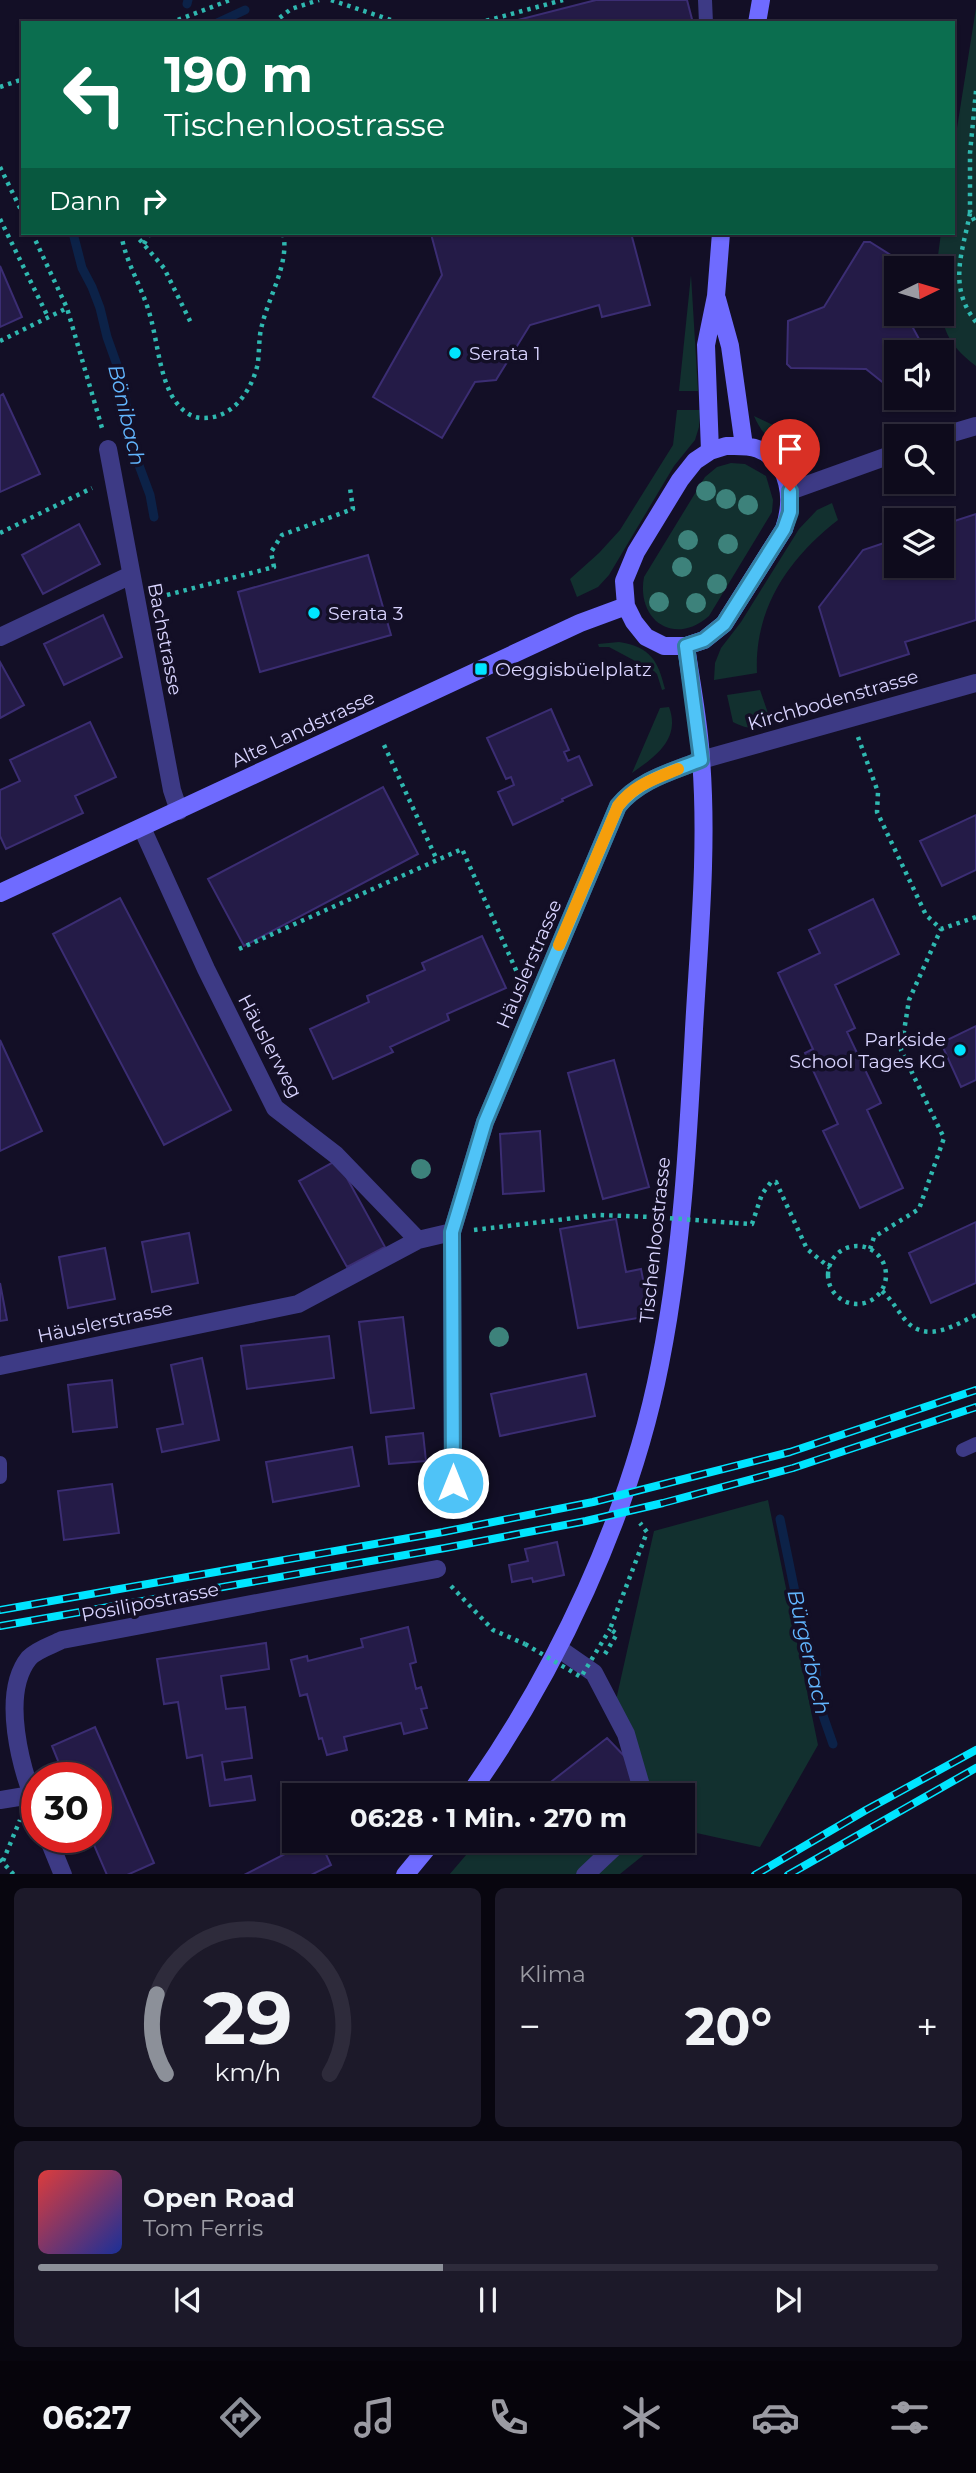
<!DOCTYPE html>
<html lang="de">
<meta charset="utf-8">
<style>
:root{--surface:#0e0b1c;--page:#1c1929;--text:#f1f3f6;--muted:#9b9ba3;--line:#2e2b3b;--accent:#8c9099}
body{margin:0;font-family:Montserrat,sans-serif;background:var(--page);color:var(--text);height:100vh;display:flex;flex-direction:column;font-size:26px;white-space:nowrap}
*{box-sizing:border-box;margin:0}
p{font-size:23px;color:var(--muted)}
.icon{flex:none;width:38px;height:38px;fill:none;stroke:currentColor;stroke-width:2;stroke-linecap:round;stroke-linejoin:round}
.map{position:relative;height:1874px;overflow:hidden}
.sheet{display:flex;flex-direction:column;gap:14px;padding:14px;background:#08060f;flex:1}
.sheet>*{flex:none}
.hud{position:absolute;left:21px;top:21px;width:934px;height:214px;border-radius:0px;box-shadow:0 2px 5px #0004,0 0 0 2px var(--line);background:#0b6e4f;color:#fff;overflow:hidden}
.needle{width:46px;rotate:85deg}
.tools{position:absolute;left:884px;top:256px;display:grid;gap:14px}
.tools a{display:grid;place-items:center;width:70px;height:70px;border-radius:0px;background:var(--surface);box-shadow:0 2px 5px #0004,0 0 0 2px var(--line);font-size:35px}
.speed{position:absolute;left:21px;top:1762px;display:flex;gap:14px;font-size:35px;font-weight:700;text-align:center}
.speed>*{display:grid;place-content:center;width:91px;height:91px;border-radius:50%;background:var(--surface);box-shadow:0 2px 5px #0004,0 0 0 2px var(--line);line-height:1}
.speed .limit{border:10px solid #d22;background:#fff;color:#111}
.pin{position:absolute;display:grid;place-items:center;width:60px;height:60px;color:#fff;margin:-72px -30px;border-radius:50% 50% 50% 0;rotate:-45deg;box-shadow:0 0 7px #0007}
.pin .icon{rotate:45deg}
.me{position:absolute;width:77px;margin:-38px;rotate:0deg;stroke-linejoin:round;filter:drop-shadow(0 0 5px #0008)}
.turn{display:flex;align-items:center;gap:24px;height:147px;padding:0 28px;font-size:32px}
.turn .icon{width:91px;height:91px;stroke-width:2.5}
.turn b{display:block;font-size:49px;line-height:60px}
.then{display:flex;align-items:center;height:66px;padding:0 28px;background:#0003;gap:14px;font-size:26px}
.big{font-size:52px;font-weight:700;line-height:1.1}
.sheet .tile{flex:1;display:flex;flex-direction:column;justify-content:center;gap:10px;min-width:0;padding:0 24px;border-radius:10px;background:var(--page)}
.sheet .dial{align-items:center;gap:0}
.dial svg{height:182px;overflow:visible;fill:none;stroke:var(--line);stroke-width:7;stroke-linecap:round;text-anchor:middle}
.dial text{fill:var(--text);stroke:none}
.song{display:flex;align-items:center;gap:21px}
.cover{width:84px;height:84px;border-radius:10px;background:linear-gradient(135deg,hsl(0 70% 55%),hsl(230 70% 35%))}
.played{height:7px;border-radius:4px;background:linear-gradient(90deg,var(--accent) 45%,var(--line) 45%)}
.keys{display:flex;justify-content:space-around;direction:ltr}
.heat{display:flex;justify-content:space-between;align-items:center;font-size:38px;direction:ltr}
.sheet .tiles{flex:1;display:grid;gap:14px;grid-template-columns:1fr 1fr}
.tile:last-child{grid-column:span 2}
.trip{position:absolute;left:282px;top:1783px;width:413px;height:70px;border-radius:0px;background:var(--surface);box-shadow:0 2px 5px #0004,0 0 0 2px var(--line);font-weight:700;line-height:70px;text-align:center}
.menu{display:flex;height:112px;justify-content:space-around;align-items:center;background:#06040b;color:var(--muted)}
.menu .icon{width:49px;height:49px}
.menu .on{color:var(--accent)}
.menu b{font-size:32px;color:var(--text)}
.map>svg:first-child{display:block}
.green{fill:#12302f}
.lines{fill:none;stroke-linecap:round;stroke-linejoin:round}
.stream{stroke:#0c2248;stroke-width:9}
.building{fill:#241b47;stroke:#3b2d73;stroke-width:2}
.path{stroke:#2fb8b0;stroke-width:4.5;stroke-dasharray:3.5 5;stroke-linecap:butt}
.service{stroke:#3d3a85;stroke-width:14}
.minor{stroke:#3d3a85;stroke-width:18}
.tertiary{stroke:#3d3a85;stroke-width:18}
.secondary{stroke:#6f6bff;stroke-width:18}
.rail-casing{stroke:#00e5ff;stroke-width:8}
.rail{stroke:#130f26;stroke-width:5;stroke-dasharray:16;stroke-linecap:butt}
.path-bridge{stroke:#2fb8b0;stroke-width:4.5;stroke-dasharray:3.5 5;stroke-linecap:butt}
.tree{fill:#3d827b}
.route-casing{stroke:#337fa1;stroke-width:18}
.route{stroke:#4fc3f7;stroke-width:12}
.slow{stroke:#f59e0b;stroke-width:12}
.poi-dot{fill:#00e5ff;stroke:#130f26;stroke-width:2.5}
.labels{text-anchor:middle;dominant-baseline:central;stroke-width:7;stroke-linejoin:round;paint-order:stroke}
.poi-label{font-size:19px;fill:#d9d4ff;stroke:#130f26;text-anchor:start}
.street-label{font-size:19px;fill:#d9d4ff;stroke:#130f26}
.water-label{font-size:21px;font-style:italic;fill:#62b6ff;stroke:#130f26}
</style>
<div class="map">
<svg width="976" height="1875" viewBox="0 0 976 1875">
<rect width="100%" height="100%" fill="#130f26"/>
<path class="green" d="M976,8V366C935,335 942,315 942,268H937V263L941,233H954V147Z
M691,275L698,391H679Z
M677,410H700L699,427L695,440L674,466L609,575L598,587L577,597L570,579L599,553L620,530L673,445Z
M754,416L811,443L815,453C786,455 765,442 754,416Z
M731,463L745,464L766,476L773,500L772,512L709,616C674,647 636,620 644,577L705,477L717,467Z
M832,503L838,520C789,558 754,608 757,673L714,680L715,663L721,648L741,622L799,529L817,510Z
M619,642C651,647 658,661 665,689L662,690L657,674L654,671L609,647H599L598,644Z
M760,690L770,719L778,723C760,729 750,731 733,722L727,695Z
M669,707C681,739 655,757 632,773L660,708Z
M768,1500L818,1745L760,1847L683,1830L682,1796L637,1795L614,1709L654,1531Z
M478,1841H661L620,1874L449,1875Z"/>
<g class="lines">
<path class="stream" d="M187,4L188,0
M217,23L245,10
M73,233L82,268L92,287L100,308L107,337L122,379L126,400L130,441L150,495L154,517
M780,1519L803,1631L816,1668L819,1704L833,1744"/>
</g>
<path class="building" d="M596,0H687L693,23H506Z
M434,233H631L650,305L602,317L599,305L530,325L496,380L475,382L442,438L373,397L442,275L431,234Z
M864,242H870L905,264V268H896V313H905L926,352H896V393L866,369L791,368L787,364L788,321L824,307Z
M0,266L22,317L0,327Z
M3,394L40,474L0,492V396Z
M976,514V620L905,642L909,654L840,676L819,607L863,550L896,539V565H942V525Z
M79,524L100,564L43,594L22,555Z
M368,555L391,635L260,672L238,592Z
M103,615L122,657L64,685L44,644Z
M0,662L24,705L0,718Z
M551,709L569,750L564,752L568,761L579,756L592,785L562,799L563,801L513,825L498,792L514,785L511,777L506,779L487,738Z
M90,722L116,777L75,796L83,813L6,849L0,836V790L20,781L10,760Z
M383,787L418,854L244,946L208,879Z
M976,815V870L942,886L920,841Z
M120,898L231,1110L164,1145L53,934Z
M873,899L899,954L835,985L855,1028L847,1032L881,1103L867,1110L903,1188L860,1208L823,1131L838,1124L805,1053L813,1049L778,973L820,953L809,930Z
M482,936L506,988L447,1014L449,1020L390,1047L393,1052L333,1079L310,1029L369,1002L367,996L425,970L422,963Z
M976,1026V1080L961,1087L941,1043Z
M0,1040L42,1131L0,1151Z
M614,1060L649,1187L603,1199L568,1073Z
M540,1131L544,1191L503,1194L500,1134Z
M337,1160L385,1247L347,1267L299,1181Z
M616,1219L626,1272L641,1269L650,1316L578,1328L560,1229Z
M976,1222V1283L931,1303L909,1253Z
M189,1233L198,1283L152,1292L142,1242Z
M105,1248L115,1299L68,1308L59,1257Z
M0,1283L7,1320L0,1321Z
M403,1317L414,1408L371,1413L359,1322Z
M329,1336L334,1378L247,1389L241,1346Z
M202,1358L219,1440L162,1452L157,1429L183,1424L171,1365Z
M586,1374L595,1416L500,1436L491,1394Z
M112,1380L117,1427L73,1432L68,1385Z
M423,1433L426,1461L389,1464L386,1437Z
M352,1447L359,1486L273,1502L266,1462Z
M112,1484L119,1533L64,1540L58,1491Z
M557,1542L564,1575L533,1582L532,1578L512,1582L509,1565L528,1561L525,1549Z
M408,1627L416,1662L410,1664L416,1689L421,1687L427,1708L421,1709L427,1728L404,1734L401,1723L344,1737L347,1750L327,1755L322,1738L319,1739L307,1694L300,1696L291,1660L307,1656L308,1661L363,1647L361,1639Z
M266,1643L269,1669L221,1676L226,1709L245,1707L252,1758L222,1762L225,1780L251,1776L255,1800L210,1806L202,1755L187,1758L178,1702L164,1704L157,1659Z
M95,1727L154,1863L127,1875H107L91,1838H96V1778H65L52,1746Z
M607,1738L629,1761L633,1791H613L606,1796H533Z
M310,1841H320L331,1865L311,1875H244Z"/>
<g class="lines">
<path class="path" d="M331,0L400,23
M170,23L230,0
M273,23L291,9L319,0
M478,23L563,0
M0,87L23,79
M976,91L970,153V212L976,224
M0,167L23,214
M970,213C963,251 947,286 976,322
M0,219L48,317
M32,233L67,308L102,428
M121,233C125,261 141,285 149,312C157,338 158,365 169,390C175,404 188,419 204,418C232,418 250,393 257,367C260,354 258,339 262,325C269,296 290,262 283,233
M134,233L164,268L192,325
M144,244L150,233
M0,341L67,308
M0,533L92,488
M167,595L274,567L271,552L282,535L353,509L350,488
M858,737L878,792L877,812L926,915L941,929L976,917
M384,745L437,860
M239,949L462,849L520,979
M735,1223L752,1224L762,1194L771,1182H776L807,1249L830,1268
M474,1230L599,1215L653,1217
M828 1275a29 29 0 1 1 58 0a29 29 0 1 1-58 0Z
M870,1249L874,1237L919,1209L944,1138L901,1050L909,1000L941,929
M882,1291C893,1301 898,1312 907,1322C928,1343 955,1325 976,1315
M451,1586L493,1630L525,1644
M605,1654L617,1634L610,1629L647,1532L640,1523
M0,1859L14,1875
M3,1861L20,1820"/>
<path class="service" d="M705,0L706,23
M963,1450L976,1444
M0,1463V1477"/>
<path class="minor" d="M108,449L172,790L179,811
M0,637L131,575
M142,828L206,969L275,1108L336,1155L418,1240
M0,1366L298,1304L418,1240L452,1232
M453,1484L452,1232L485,1122L618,806C639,780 671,772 701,760
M558,1648L594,1673L626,1734L644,1796
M0,1800L31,1795
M37,1808C21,1769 0,1694 29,1658C36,1650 52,1645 62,1640L437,1569
M48,1838L63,1875
M585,1875L621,1841"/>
<path class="tertiary" d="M942,436L976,426
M790,491L896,453
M701,760L976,683"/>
<path class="secondary" d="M757,23L761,0
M717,299L730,346L744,446
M726,446C737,446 748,445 758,449C791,462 794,500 784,529L724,624L704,640L686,646H664L646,637L634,622L626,606L624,581L636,552L680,480L695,461L710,451Z
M710,451L706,345L716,296L721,233
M0,893L580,623L626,606
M468,1796C556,1673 631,1513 660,1364C682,1254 688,1141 694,1029C699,940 708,848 701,759C699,721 691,683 686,646
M405,1875L433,1841"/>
<g class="rail-casing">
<path id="rail" d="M0,1610L443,1532L593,1502L790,1452L976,1390
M0,1626L445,1548L586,1521L663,1503L793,1468L976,1407
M755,1875L866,1810L976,1750
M788,1875L976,1768"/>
</g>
<use href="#rail" class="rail"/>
<path class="path-bridge" d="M653,1217L735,1223
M525,1644L581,1677L610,1629"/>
</g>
<g class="tree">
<circle cx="706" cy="491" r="10"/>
<circle cx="726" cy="499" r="10"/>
<circle cx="748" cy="505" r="10"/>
<circle cx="688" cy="540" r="10"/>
<circle cx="728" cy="544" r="10"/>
<circle cx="682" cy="567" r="10"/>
<circle cx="717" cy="584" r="10"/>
<circle cx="659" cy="602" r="10"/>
<circle cx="696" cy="603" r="10"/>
<circle cx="421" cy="1169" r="10"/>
<circle cx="499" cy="1337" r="10"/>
</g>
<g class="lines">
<g class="route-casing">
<path id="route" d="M453,1483L452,1232L485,1122L618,806C639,780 671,772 701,760L686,646L704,640L724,624L784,529L790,512V491"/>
</g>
<use href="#route" class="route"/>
<path class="slow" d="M559,945L618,806C634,785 654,779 678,769"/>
</g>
<g class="poi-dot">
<circle cx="455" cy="353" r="7"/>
<circle cx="314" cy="613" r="7"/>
<rect x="474" y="662" width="14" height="14" rx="3.5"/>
<circle cx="960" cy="1050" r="7"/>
</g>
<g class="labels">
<g class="poi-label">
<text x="469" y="353">Serata 1</text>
<text x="328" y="613">Serata 3</text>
<text x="495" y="669">Oeggisbüelplatz</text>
<text x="946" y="1039" text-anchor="end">Parkside<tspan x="946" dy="22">School Tages KG</tspan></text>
</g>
<g class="street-label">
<text transform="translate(165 639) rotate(79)">Bachstrasse</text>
<text transform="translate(833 700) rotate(-16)">Kirchbodenstrasse</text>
<text transform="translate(303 729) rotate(-25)">Alte Landstrasse</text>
<text transform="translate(529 964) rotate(-67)">Häuslerstrasse</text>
<text transform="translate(270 1046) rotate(62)">Häuslerweg</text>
<text transform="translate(655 1240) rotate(-84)">Tischenloostrasse</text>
<text transform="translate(105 1322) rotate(-12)">Häuslerstrasse</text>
<text transform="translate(150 1602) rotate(-11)">Posilipostrasse</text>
</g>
<g class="water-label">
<text transform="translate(127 415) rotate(77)">Bönibach</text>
<text transform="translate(809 1652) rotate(77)">Bürgerbach</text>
</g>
</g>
</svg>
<div class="tools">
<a><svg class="needle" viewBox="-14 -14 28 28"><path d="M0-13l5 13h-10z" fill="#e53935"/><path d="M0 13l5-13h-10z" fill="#9b9ba3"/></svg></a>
<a><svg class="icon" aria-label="sound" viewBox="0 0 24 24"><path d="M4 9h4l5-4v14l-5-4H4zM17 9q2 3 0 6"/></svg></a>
<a><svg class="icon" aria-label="search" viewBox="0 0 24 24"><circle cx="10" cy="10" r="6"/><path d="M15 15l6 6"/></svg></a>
<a><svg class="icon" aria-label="layers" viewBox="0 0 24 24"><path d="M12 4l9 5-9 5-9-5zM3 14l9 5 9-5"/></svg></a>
</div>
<div class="speed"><div class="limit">30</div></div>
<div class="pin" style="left:790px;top:491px;background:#d93025"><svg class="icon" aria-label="arrive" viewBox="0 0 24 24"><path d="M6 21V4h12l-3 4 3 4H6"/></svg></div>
<svg class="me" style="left:453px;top:1483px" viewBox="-20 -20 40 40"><circle r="17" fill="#4fc3f7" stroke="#fff" stroke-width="3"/><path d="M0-11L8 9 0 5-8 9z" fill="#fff"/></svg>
<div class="trip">06:28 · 1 Min. · 270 m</div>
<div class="hud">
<div class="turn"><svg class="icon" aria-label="left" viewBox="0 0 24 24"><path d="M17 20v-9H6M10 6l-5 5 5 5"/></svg><div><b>190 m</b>Tischenloostrasse</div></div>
<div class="then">Dann<svg class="icon" aria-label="right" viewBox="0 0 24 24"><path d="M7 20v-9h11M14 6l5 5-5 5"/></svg></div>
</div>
</div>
<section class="sheet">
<div class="tiles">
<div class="tile dial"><svg viewBox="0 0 100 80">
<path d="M14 69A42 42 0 1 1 86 69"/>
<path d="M14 69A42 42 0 0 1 10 34" stroke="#8c9099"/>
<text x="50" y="56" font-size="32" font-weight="700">29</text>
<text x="50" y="72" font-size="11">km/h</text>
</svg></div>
<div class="tile"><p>Klima</p>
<div class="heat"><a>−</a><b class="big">20°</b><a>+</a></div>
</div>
<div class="tile">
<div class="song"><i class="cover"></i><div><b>Open Road</b><p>Tom Ferris</p></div></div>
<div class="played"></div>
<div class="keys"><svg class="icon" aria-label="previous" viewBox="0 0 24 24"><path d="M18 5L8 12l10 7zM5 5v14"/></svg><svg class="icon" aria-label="pause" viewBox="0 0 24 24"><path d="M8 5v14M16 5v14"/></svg><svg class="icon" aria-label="next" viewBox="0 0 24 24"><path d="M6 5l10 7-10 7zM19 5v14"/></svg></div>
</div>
</div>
</section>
<nav class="menu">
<b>06:27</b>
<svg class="icon on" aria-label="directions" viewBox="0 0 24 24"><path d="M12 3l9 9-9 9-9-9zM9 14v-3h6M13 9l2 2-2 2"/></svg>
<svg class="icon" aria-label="music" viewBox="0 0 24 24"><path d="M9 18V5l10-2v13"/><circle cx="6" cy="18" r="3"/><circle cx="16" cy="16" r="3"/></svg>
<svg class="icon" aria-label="phone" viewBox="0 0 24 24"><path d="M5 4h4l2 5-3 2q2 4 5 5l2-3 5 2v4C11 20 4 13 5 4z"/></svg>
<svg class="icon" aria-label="climate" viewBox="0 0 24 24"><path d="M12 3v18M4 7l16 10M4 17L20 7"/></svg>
<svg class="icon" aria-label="car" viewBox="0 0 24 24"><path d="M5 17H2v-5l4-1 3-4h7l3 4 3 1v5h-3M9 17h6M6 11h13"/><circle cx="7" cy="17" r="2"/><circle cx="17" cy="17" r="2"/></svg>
<svg class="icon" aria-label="filters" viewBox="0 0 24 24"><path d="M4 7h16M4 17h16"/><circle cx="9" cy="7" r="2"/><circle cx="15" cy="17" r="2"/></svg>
</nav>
